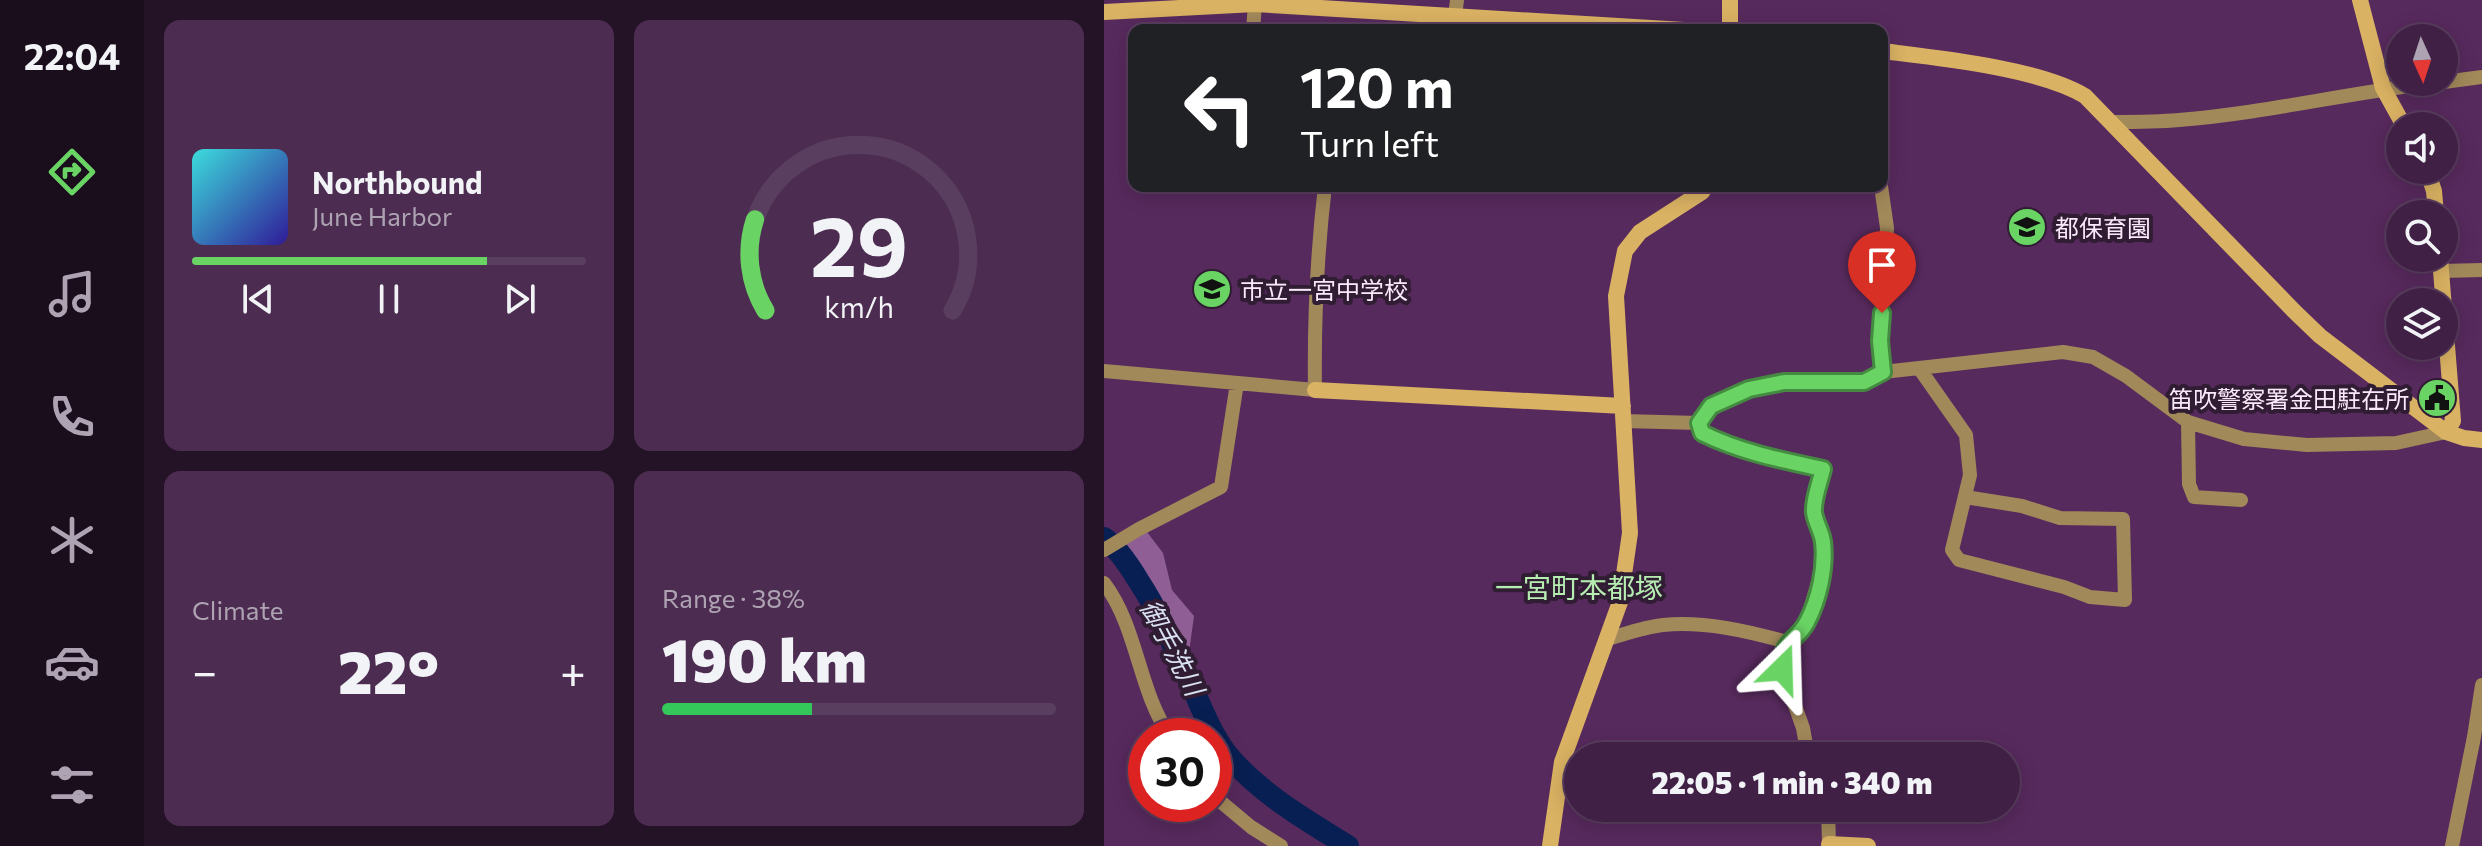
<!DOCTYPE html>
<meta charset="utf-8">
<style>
:root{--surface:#412046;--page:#4c2d51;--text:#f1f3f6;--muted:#aea3b3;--line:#5a3e5f;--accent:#69d464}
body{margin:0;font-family:Commissioner,"Noto Sans JP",sans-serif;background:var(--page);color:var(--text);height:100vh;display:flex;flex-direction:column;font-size:30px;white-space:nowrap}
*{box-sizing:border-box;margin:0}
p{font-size:26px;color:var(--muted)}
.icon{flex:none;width:44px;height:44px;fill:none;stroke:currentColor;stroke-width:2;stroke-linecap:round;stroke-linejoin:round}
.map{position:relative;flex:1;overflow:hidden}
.drawer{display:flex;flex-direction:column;gap:20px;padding:20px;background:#241226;width:960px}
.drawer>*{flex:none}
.top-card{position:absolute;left:24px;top:24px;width:760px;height:168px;border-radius:16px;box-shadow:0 4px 20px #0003,0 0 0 2px var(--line);background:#202124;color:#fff;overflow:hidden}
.needle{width:52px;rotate:177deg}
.buttons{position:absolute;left:1282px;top:24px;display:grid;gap:16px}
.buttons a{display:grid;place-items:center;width:72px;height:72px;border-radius:50%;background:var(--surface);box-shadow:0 4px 20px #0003,0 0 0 2px var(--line);font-size:40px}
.speed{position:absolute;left:24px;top:718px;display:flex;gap:16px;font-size:40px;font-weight:700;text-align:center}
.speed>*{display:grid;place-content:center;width:104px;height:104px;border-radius:50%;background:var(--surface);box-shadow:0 4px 20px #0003,0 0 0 2px var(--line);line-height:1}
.speed .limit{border:12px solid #d22;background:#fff;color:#111}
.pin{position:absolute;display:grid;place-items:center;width:68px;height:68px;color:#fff;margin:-82px -34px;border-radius:50% 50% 50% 0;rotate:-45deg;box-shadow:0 0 8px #0007}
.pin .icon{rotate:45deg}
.me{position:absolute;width:88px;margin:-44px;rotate:22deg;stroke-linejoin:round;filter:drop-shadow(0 0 6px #0008)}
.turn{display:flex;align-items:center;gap:28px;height:168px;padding:0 40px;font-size:36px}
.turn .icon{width:104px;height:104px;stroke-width:2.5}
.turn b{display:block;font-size:56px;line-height:68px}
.big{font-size:60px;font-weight:800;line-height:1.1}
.drawer .tile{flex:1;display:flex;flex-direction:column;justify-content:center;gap:12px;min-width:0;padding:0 28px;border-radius:16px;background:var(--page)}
.drawer .dial{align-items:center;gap:0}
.dial svg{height:208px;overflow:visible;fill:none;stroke:var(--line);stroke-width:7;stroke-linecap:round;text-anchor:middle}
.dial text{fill:var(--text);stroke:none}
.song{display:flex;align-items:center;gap:24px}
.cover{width:96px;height:96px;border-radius:12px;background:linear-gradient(135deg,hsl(180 70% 55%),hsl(250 70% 35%))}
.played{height:8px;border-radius:4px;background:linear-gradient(90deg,var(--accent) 75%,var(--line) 75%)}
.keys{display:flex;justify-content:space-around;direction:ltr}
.heat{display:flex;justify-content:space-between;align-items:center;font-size:44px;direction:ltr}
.charge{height:12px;border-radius:6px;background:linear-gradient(90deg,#34c759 38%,var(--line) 0)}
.drawer .tiles{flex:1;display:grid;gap:20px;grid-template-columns:repeat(2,1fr)}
.trip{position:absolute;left:460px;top:742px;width:456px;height:80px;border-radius:40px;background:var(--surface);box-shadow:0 4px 20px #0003,0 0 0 2px var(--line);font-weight:800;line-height:80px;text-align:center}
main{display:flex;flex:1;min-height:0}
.dock{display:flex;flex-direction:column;width:144px;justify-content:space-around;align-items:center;background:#1a0d1c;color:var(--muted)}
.dock .icon{width:56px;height:56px}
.dock .active{color:var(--accent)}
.dock b{font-size:36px;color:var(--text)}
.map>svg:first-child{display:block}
.forest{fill:#8e5e95}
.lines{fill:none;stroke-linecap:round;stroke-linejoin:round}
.river{stroke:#081f53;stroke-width:22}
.street{stroke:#a2895a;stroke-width:14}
.secondary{stroke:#dab263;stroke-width:16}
.route-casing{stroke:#448a41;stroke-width:20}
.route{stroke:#69d464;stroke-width:14}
.labels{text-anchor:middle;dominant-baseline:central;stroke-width:8;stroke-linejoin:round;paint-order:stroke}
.poi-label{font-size:24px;fill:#fae9fb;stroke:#311d33;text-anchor:start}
.water-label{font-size:26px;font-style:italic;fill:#d9e2f3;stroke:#311d33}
.quarter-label{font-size:28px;fill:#b6eeb1;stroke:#311d33}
</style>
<main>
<nav class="dock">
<b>22:04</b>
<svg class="icon active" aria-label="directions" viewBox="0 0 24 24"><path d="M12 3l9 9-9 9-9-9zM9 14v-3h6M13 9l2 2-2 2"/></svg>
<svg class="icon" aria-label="music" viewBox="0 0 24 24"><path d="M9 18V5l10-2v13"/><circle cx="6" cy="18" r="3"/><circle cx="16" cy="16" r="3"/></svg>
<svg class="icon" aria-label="phone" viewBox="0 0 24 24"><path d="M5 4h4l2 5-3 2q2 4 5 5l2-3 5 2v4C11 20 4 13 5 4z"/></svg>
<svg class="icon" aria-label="climate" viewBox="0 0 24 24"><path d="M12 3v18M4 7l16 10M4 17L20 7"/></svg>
<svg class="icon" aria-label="car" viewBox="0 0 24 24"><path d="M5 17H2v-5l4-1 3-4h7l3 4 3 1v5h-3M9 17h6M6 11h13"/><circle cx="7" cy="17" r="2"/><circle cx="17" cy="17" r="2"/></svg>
<svg class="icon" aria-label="filters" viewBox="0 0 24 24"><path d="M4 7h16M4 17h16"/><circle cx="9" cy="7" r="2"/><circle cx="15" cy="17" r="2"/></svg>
</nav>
<section class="drawer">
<div class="tiles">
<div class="tile">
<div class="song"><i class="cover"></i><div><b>Northbound</b><p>June Harbor</p></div></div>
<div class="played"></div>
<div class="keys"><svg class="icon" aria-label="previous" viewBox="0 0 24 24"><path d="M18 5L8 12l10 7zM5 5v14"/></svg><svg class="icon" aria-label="pause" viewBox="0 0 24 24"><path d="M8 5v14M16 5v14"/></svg><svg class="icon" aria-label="next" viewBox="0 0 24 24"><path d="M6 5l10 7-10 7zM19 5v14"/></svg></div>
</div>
<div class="tile dial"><svg viewBox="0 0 100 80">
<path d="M14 69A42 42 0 1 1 86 69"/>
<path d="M14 69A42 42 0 0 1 10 34" stroke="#69d464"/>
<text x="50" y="56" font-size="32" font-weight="700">29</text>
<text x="50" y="72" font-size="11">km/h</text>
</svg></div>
<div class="tile"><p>Climate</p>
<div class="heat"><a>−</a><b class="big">22°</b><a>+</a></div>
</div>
<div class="tile"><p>Range · 38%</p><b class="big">190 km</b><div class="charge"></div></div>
</div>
</section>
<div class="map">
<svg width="1378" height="846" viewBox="0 0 1378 846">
<rect width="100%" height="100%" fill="#572a5d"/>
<path class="forest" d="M43,532L59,553L68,590L90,616L85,652L77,650L59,610L25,556L21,545Z"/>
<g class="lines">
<path class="river" d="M0,538C14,548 25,565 34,580C57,615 72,652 89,689C99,711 108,735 123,754C155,793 202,820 244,846"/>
<path class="street" d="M351,16L353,0
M149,30L151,4L154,0
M1340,82L1378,77
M1007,122C1030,122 1052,122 1075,120C1162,113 1248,92 1336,82
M777,186L783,228L776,341L779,372
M1337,271L1378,270
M815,368L862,435L866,475L848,550L855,560L960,587L986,597L1021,600L1019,519L956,518L918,506L861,497
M0,371L211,390C210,322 213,254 221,186
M520,421L595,423
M1084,422L1085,484L1090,497L1137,500
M595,423L607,406L645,389L680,382H760L779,372L959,352L989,357L1022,376L1084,422L1140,439L1203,445L1292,443L1342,432
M595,423L598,433C636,452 677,460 719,469L710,512L719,540V565L702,624L683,642L678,656V669L699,728L702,745L724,756
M0,550L35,529L117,487L133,383
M0,583C34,628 34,690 66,736
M503,639C521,634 540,627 559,625C601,621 643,631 683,642
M110,796L147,827L177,846
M724,808L725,844
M1348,846L1370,737L1378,685"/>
<path class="secondary" d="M626,0V30
M1256,0L1279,88L1300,126
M0,12L151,4L580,30
M778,51C834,58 934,68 981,96L1191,312L1216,336L1342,432L1360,438L1378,440
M1323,170L1330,191L1332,214
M1336,258L1349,421L1342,432
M211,390L519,406
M725,844L764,846
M446,846L458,762L516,602L526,533L512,296L521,251L536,232L598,192L602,186"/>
</g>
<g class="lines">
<g class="route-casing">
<path id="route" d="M678,669C678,637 692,643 703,622C715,599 722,568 719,542C718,532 711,522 710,512C709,499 716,482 719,469C677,460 636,452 598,433L595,423L607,406L645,389L680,382H760L779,372L776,341L778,313"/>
</g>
<use href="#route" class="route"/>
</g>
<defs>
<g id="school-disc" transform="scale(2)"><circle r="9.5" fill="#69d464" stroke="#311d33"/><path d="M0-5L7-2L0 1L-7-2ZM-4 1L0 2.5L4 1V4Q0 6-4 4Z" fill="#111"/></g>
<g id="civic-disc" transform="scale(2)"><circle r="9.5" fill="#69d464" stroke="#311d33"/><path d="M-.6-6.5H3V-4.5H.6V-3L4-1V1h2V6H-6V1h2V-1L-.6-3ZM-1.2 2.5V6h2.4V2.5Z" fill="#111"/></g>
</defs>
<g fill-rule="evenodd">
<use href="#school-disc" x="923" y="227"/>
<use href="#school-disc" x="108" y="289"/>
<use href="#civic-disc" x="1333" y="398"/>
</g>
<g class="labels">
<g class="poi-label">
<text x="951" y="227">都保育園</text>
<text x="136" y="289">市立一宮中学校</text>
<text x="1305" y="398" text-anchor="end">笛吹警察署金田駐在所</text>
</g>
<g class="water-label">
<text transform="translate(69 647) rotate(62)">御手洗川</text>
</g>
<g class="quarter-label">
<text x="475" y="587">一宮町本都塚</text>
</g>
</g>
</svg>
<div class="buttons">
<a><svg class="needle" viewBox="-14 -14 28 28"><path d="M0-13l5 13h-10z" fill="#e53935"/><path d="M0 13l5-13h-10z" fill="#aea3b3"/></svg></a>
<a><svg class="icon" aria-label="sound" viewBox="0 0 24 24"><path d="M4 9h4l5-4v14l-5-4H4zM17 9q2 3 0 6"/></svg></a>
<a><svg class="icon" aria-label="search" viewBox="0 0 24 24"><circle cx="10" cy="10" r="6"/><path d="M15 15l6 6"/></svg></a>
<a><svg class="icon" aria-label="layers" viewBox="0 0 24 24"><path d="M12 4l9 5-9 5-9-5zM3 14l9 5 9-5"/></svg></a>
</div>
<div class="speed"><div class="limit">30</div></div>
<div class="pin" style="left:778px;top:313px;background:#d93025"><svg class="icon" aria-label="arrive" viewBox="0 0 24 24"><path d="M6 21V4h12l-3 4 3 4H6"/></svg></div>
<svg class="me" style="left:678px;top:669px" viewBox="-20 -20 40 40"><path d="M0-17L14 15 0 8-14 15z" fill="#69d464" stroke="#fff" stroke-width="4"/></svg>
<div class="trip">22:05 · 1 min · 340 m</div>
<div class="top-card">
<div class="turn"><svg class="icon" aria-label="left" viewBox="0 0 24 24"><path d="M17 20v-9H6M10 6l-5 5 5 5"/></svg><div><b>120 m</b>Turn left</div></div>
</div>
</div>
</main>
